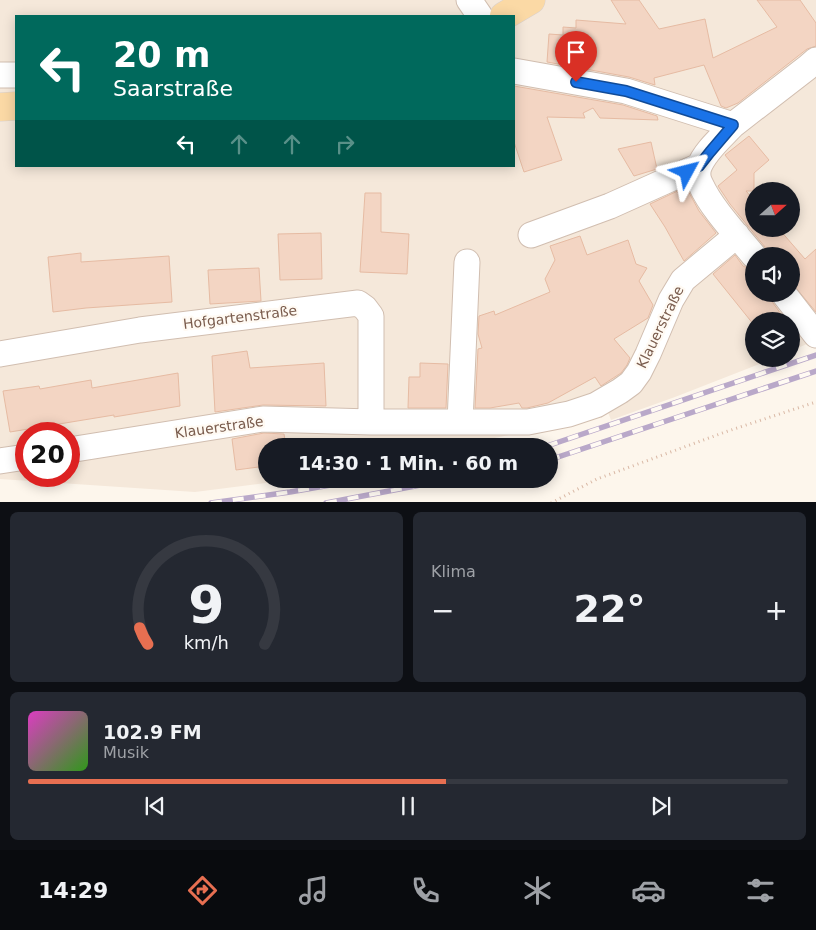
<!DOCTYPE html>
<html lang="de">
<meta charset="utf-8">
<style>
:root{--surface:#171b24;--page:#242831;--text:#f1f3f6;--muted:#9ea1a6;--line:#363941;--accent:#e76f51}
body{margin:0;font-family:"DejaVu Sans",sans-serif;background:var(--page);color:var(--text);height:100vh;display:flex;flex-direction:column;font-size:19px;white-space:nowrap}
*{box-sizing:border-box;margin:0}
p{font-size:16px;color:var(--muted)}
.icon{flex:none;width:28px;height:28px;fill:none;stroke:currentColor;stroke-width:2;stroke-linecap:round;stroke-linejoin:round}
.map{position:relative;height:502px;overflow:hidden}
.drawer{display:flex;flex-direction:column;gap:10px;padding:10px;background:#0d0f14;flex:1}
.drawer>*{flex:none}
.banner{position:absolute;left:15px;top:15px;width:500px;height:152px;border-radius:0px;box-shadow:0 2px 12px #0003;background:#00695c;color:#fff;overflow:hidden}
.needle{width:32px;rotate:69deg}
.fabs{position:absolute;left:745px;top:182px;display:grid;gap:10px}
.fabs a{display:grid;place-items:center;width:55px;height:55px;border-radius:50%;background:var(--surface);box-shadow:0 2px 12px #0003;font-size:25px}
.speed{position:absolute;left:15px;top:422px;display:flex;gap:10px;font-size:25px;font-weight:700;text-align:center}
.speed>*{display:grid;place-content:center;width:65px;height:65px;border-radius:50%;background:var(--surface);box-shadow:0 2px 12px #0003;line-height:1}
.speed .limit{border:8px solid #d22;background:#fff;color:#111}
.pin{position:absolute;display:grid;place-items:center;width:42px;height:42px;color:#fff;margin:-51px -21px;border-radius:50% 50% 50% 0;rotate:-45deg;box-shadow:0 0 5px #0007}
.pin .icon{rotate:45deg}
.me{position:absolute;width:55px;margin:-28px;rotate:52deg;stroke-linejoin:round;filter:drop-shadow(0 0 4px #0008)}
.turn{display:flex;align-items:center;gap:18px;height:105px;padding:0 15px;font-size:22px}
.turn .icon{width:65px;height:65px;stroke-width:2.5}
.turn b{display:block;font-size:35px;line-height:42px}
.lanes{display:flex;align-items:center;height:48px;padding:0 15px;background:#0003;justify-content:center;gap:25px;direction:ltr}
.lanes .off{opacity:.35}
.big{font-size:38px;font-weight:800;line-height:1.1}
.drawer .widget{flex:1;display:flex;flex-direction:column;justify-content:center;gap:8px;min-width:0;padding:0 18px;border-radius:8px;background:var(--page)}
.drawer .dial{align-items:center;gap:0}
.dial svg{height:130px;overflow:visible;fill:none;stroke:var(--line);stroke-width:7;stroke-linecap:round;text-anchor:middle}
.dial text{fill:var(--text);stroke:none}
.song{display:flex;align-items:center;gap:15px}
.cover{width:60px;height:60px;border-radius:8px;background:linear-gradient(135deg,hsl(310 70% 55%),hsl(110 70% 35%))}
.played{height:5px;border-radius:2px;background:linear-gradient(90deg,var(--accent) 55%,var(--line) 55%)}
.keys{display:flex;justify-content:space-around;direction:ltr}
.heat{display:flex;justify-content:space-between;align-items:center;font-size:28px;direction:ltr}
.drawer .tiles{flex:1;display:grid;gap:10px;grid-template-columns:1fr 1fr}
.widget:last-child{grid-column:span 2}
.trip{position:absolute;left:258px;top:438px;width:300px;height:50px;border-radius:25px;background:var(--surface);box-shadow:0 2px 12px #0003;font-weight:800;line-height:50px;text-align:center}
.menu{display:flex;height:80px;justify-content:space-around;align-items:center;background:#090b0e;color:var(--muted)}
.menu .icon{width:35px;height:35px}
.menu .selected{color:var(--accent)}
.menu b{font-size:22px;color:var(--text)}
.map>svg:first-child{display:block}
.residential{fill:#f5e8da;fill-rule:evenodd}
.building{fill:#f3d5c3;stroke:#e6bba3}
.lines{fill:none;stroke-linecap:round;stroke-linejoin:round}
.minor-casing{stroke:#d1beb0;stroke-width:27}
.major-casing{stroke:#dad1cd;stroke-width:29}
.path{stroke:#d9b8a5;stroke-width:3;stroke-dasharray:1 4;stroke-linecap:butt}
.minor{stroke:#fff;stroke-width:25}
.major{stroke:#fbd9a5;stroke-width:28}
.rail-casing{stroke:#b9a8c9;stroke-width:5.5}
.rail{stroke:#fffaf3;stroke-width:4;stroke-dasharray:11;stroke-linecap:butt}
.route-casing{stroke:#114b97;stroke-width:12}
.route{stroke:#1a73e8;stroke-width:9}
.labels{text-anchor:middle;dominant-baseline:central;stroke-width:4.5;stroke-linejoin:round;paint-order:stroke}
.street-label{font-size:14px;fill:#7a5c4d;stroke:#fffaf3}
</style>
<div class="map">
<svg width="816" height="503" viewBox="0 0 816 503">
<rect width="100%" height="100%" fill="#fdf6ec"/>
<path class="residential" d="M0,0H816V340L791,351V321H754V359H772L675,397L611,420L608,412L551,426L457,446H266V479H298L195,492L0,479ZM16,16H514V166H16ZM754,191H791V229H754ZM754,256H791V294H754ZM26,434H69V476H26Z"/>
<path class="building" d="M611,0H639L659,29L705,19L713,58L777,27L757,0H800L816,23V46L807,49L738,103L726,108L721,106L704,65L654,78L655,85L629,77L547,62L549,34L563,35V27L576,28V20L626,24Z
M514,86L623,105L657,116L658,120L600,118L593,108L583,113L585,118L547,117L562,160L524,172L514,142Z
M749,136L769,160L754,173V191H746L754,200V229H779L805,259L816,249V312L791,282V256H768L765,247L730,204L718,186L737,170L725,155Z
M651,142L657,169L634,176L618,149Z
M686,187L699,211L716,233L684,261L665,227L650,204Z
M365,193H381V232L409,234L407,274L360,272Z
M321,233L322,279L280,280L278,234Z
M580,236L587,255L628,240L636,264L647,268L639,281L653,305L648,318L614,339L630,358L627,365L621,373L601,386L595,377L548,403L527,408H522L519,403L490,408H475L478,349L482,348L478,334L479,316L494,311L495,315L550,292L545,279L555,260L550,246Z
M81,253V262L169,256L172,302L86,308L53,312L48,257Z
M735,255L743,266L749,269L754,270V294H770L773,303L781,314L771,321H754V325L713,274Z
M259,268L261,301L210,304L208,270Z
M247,351L250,368L324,363L326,406L263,405L215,412L212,356Z
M420,363L448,364L446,408H408L409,377H420Z
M178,373L180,406L114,417V415L10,432L3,391L39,386L40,389L91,380L92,388Z
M264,433L284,434L286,446H266V466L236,470L232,439Z"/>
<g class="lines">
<g class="minor-casing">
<path id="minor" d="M469,0L480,16
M514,71L626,91L733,125L808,67L816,60
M0,75H16
M733,125C722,137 705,151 699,167C697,173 698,180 701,185C712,209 737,235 754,256
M531,235L610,206L699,166
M784,294L816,335
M0,354L140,330L358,303L365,308L371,316V422
M460,422L467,262
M69,450L263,419L371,422H528L569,414L596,405L620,391L631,383L639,372L648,354L671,300L683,280L737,235
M0,461L26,457"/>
</g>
<g class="major-casing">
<path id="major" d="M504,16L531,0
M0,107L16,106"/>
</g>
<path class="path" d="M551,503L597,479L728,431L816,402"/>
<use href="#minor" class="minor"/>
<use href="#major" class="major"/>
<g class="rail-casing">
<path id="rail" d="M547,446L816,355
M549,460L816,371
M211,503L290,492L365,479
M326,503L452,479"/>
</g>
<use href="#rail" class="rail"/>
</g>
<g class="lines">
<g class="route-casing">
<path id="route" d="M576,82L626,91L733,125L710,152L699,166L687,172"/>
</g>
<use href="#route" class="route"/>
</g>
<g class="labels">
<g class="street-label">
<text transform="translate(240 317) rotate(-7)">Hofgartenstraße</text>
<text transform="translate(660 327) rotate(-64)">Klauerstraße</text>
<text transform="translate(219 427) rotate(-8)">Klauerstraße</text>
</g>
</g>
</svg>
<div class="fabs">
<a><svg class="needle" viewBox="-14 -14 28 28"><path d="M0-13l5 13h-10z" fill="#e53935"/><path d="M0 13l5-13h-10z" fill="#9ea1a6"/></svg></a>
<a><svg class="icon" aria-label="sound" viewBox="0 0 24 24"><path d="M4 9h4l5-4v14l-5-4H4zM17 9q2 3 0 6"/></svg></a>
<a><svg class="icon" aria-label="layers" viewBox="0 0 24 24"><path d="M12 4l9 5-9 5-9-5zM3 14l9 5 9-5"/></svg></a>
</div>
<div class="speed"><div class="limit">20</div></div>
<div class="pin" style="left:576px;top:82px;background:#d93025"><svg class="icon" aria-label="arrive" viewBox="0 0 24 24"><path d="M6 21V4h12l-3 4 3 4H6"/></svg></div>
<svg class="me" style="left:687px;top:172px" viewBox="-20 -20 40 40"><path d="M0-17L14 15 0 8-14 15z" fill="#1a73e8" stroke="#fff" stroke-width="4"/></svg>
<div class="trip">14:30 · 1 Min. · 60 m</div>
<div class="banner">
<div class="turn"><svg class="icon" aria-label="left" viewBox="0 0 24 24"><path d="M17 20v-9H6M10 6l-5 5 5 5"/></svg><div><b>20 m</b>Saarstraße</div></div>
<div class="lanes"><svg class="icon" aria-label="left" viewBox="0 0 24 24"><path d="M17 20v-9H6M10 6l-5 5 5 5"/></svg><svg class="icon off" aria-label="ahead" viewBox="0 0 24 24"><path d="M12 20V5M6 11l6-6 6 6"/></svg><svg class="icon off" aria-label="ahead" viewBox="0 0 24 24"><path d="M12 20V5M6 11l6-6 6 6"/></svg><svg class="icon off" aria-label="right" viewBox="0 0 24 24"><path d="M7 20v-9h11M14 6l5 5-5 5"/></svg></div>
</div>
</div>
<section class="drawer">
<div class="tiles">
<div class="widget dial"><svg viewBox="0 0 100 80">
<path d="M14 69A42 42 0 1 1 86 69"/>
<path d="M14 69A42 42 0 0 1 9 59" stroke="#e76f51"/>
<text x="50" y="56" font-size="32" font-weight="700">9</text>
<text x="50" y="72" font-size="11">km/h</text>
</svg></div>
<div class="widget"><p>Klima</p>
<div class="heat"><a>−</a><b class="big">22°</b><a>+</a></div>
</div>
<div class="widget">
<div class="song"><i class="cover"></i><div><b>102.9 FM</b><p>Musik</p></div></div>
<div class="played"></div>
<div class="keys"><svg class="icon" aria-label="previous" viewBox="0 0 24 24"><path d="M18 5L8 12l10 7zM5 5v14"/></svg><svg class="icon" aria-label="pause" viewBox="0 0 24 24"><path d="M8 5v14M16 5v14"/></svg><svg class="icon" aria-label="next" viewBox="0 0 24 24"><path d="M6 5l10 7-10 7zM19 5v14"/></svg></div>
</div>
</div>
</section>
<nav class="menu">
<b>14:29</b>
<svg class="icon selected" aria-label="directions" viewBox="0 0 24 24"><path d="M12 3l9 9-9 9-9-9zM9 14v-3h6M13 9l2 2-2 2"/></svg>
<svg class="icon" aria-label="music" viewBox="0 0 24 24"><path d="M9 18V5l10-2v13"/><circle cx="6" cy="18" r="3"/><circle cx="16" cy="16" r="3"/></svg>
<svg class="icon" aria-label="phone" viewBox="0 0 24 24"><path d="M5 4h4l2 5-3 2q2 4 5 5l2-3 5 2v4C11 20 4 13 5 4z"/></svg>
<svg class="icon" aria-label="climate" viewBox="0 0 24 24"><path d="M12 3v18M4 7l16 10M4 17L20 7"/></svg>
<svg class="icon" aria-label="car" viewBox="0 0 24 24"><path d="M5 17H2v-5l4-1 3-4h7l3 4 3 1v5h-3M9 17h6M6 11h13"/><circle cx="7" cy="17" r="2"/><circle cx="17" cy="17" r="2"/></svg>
<svg class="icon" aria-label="filters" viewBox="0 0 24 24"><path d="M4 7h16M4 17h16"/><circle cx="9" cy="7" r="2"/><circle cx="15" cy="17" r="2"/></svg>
</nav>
